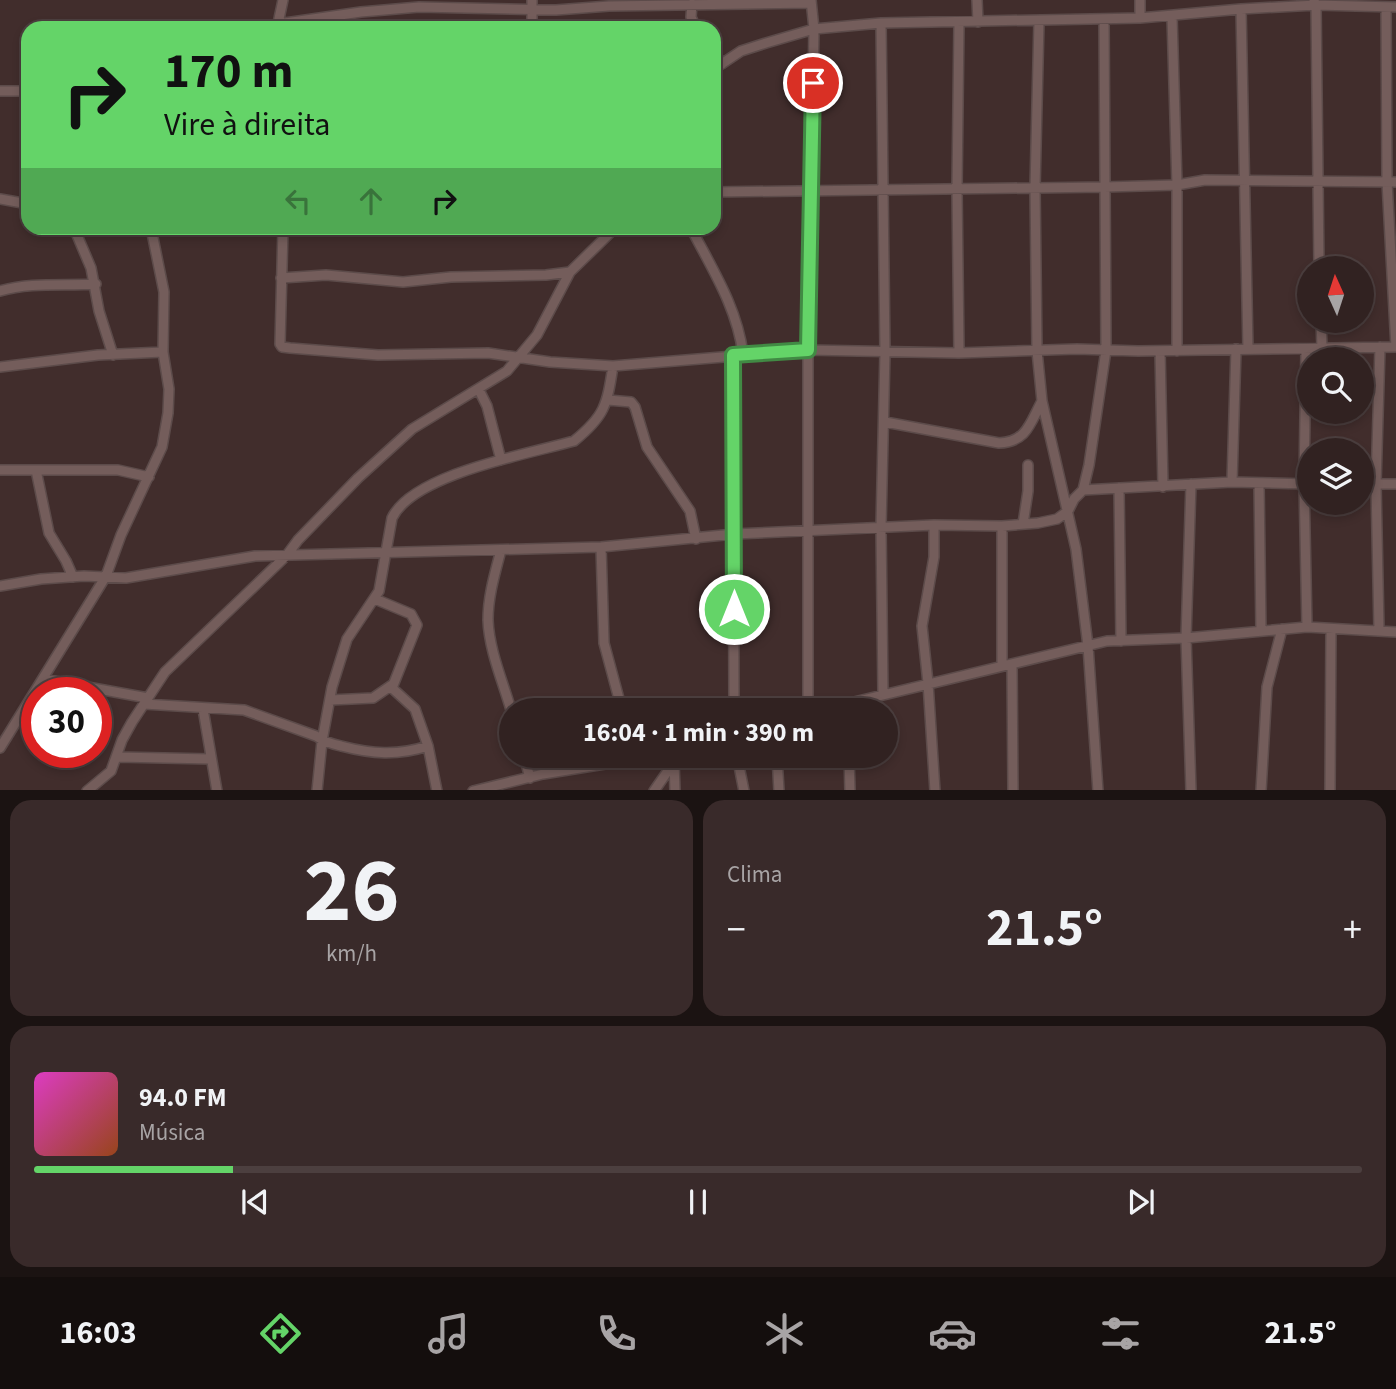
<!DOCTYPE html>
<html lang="pt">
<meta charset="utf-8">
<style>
:root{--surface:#312221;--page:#392a2a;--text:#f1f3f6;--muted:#a8a4a5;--line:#4c3f3f;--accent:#64d468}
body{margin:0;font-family:"Source Sans 3",sans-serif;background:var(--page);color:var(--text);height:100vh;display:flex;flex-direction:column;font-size:26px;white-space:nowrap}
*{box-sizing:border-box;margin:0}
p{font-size:23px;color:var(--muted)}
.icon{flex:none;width:38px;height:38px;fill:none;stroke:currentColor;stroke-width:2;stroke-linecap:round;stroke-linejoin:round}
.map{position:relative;height:790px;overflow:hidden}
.sheet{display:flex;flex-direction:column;gap:10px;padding:10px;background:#1b1312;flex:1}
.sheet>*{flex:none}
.top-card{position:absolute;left:21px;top:21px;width:700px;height:214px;border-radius:21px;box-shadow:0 4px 10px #0003,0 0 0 2px var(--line);background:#64d468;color:#111;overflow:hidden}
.needle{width:46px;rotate:357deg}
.tools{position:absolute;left:1297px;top:256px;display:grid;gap:14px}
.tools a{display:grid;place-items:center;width:77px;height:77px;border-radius:50%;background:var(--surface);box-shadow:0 4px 10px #0003,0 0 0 2px var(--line);font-size:35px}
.speed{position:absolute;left:21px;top:677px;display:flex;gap:14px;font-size:35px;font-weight:700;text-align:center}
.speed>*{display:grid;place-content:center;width:91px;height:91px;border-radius:50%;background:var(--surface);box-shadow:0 4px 10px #0003,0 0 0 2px var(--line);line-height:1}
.speed .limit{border:10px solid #d22;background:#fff;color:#111}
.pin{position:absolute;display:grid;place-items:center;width:60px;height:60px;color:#fff;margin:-30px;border:4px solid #fff;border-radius:50%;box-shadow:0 2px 7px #0007}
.me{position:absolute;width:77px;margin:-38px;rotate:0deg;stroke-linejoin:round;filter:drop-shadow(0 0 5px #0008)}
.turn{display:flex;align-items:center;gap:24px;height:147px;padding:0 28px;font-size:32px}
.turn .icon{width:91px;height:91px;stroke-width:2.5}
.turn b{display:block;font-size:49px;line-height:60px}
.lanes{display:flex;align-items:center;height:66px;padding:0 28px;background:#0003;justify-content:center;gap:35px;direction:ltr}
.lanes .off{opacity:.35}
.big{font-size:52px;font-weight:700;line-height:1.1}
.sheet .widget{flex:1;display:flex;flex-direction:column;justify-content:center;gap:10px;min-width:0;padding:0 24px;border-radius:21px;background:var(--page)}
.sheet .dial{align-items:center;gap:0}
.dial b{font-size:91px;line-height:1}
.song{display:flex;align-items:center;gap:21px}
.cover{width:84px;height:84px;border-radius:10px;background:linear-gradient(135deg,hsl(310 70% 55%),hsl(20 70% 35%))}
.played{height:7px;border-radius:4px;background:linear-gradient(90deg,var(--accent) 15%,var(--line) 15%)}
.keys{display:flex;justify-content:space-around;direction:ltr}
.heat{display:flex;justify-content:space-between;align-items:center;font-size:38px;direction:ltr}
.sheet .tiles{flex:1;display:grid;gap:10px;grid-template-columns:1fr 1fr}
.widget:last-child{grid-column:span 2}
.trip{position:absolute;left:499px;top:698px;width:399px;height:70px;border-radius:35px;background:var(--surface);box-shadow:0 4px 10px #0003,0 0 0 2px var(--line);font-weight:700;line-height:70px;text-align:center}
.menu{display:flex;height:112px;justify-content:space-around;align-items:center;background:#140e0d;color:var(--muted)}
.menu .icon{width:49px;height:49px}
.menu .active{color:var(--accent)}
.menu b{font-size:32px;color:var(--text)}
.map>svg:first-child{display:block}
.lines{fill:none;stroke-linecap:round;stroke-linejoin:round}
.street-casing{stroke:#5c4b4a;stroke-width:12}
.street{stroke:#745d5b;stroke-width:9}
.route-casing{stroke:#418a44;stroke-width:18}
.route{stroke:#64d468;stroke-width:12}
</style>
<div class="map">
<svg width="1396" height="791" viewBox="0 0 1396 791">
<rect width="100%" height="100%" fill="#412d2c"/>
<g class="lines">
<g class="street-casing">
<path id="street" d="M532,0V28
M977,0L978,22
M1314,1L1316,5L1319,268
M692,4L691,17L696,28
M1386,7L1387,182L1396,347
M1241,9L1248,349
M1172,17L1177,185V351
M1140,18V0
M1039,21L1035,188L1037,351L1042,401L1076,549L1088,646L1098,791
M881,23L885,352L881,527L883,695
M278,24L361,12L419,7L556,10L609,6L811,3
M277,28L283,0
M714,53L722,64
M714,69L741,51L766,43L814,29L881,23L1140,18L1241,9L1316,5L1396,7
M0,91H28
M714,192L1105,187L1177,185L1205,180L1396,182
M0,199L28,204
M74,228L91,268L99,311L113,355
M283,228L280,344L282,347L290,348L378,355L488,353L550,362L613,366L808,350L959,353L1077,349L1138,351L1396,347
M691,228C712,269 737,307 743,354
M281,278L326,275L403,282L451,277L546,275L570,272
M0,291C31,282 64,286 96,284
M1321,320L1322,348
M1306,349L1304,483L1307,627
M1160,351L1163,487
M959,353L957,189L959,22
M733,355L734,710
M0,367L98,355L163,352
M479,390L487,406L501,460
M608,400L631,402L635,407L647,447L690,511L696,539
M885,422L999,443C1027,442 1030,423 1042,401
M0,470H118L149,477
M36,470L49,533L66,561L73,577
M1232,482L1236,349
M1259,483L1261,631
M1191,484L1186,638L1191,791
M1362,484H1396
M1119,488L1121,641
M1083,490L1089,465L1106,350L1104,19
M1023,524L1028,491V465
M934,525V557L922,626L928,683L935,791
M1002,526V665
M601,547L604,643L622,710
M501,550C495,573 488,596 488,620C489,650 503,682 511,710
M0,586L41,579L84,576L126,578L255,556L601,547L734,534L934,525L1002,526L1038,523L1057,519L1068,511L1074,499L1083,490L1232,482L1309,484
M375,599L411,614L417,625L392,688L415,709L428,746L437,791
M1379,630L1376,484L1380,347
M1012,664L1013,791
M43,679L148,698
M330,700L373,698L392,685
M144,704L244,710L316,736C324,742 332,744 341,746C372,754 397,756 428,746
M203,709L217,791
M808,710V350L814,29L811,0
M821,710L1107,641L1186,638L1307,627L1396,632
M0,748L106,576L121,535L162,447L168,413L169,389L163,352L164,292L151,228
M524,756L530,778
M737,756L744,791
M777,756L779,791
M849,756L850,791
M117,757L211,759
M674,761L675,791
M87,791L111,771L122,740L132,722L165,672L287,555L298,540L358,478L412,429L507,371L537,335L570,272L615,228
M317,791L322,741L332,687L347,639L379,591L392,518C413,474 528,454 574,441C605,416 607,405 613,366
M473,791L543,774L655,756
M654,791L674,762
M1261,791L1267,687L1282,629
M1330,791L1331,629"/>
</g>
<use href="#street" class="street"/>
</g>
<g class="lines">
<g class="route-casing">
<path id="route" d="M734,609L733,355L808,350L813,83"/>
</g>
<use href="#route" class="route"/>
</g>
</svg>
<div class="tools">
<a><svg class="needle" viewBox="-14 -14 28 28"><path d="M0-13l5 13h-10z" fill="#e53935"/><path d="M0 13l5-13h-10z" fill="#a8a4a5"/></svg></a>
<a><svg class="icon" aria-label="search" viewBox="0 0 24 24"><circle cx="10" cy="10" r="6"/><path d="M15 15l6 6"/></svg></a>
<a><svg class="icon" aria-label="layers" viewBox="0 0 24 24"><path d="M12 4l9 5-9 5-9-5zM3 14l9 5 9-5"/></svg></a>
</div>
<div class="speed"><div class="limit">30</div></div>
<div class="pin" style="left:813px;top:83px;background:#d93025"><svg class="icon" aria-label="arrive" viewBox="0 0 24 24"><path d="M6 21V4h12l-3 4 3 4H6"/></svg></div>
<svg class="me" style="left:734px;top:609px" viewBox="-20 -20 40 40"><circle r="17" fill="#64d468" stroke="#fff" stroke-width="3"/><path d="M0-11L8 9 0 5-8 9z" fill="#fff"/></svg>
<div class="trip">16:04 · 1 min · 390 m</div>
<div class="top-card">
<div class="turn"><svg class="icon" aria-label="right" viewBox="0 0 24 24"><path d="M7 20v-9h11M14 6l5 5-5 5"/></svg><div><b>170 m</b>Vire à direita</div></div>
<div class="lanes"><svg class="icon off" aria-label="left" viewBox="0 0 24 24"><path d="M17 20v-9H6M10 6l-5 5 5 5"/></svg><svg class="icon off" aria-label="ahead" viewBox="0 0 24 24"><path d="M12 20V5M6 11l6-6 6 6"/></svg><svg class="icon" aria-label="right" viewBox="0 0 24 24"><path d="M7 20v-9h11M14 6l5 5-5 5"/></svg></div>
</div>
</div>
<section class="sheet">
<div class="tiles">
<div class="widget dial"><b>26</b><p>km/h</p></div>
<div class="widget"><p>Clima</p>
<div class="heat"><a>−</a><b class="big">21.5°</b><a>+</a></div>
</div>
<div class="widget">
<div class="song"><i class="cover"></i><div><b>94.0 FM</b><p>Música</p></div></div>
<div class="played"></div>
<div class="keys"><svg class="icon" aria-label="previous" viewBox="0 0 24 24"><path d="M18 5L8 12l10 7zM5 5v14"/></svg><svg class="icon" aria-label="pause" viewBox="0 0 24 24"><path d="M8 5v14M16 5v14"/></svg><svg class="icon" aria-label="next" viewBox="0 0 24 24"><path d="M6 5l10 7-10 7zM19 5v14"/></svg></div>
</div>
</div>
</section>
<nav class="menu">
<b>16:03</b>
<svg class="icon active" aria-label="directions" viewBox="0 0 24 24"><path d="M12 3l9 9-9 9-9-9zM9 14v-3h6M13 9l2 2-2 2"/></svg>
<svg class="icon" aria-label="music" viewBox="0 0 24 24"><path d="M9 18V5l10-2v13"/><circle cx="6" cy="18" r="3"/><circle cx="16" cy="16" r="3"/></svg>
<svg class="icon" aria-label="phone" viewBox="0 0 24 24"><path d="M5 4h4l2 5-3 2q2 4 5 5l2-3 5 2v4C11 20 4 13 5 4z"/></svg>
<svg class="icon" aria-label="climate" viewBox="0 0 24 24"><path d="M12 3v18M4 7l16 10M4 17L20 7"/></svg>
<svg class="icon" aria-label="car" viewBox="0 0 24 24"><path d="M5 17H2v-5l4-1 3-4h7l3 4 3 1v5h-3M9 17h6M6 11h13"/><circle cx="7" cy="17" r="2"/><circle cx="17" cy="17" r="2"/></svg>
<svg class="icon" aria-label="filters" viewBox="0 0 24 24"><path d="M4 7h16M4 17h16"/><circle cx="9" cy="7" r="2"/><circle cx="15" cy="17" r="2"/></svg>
<b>21.5°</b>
</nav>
